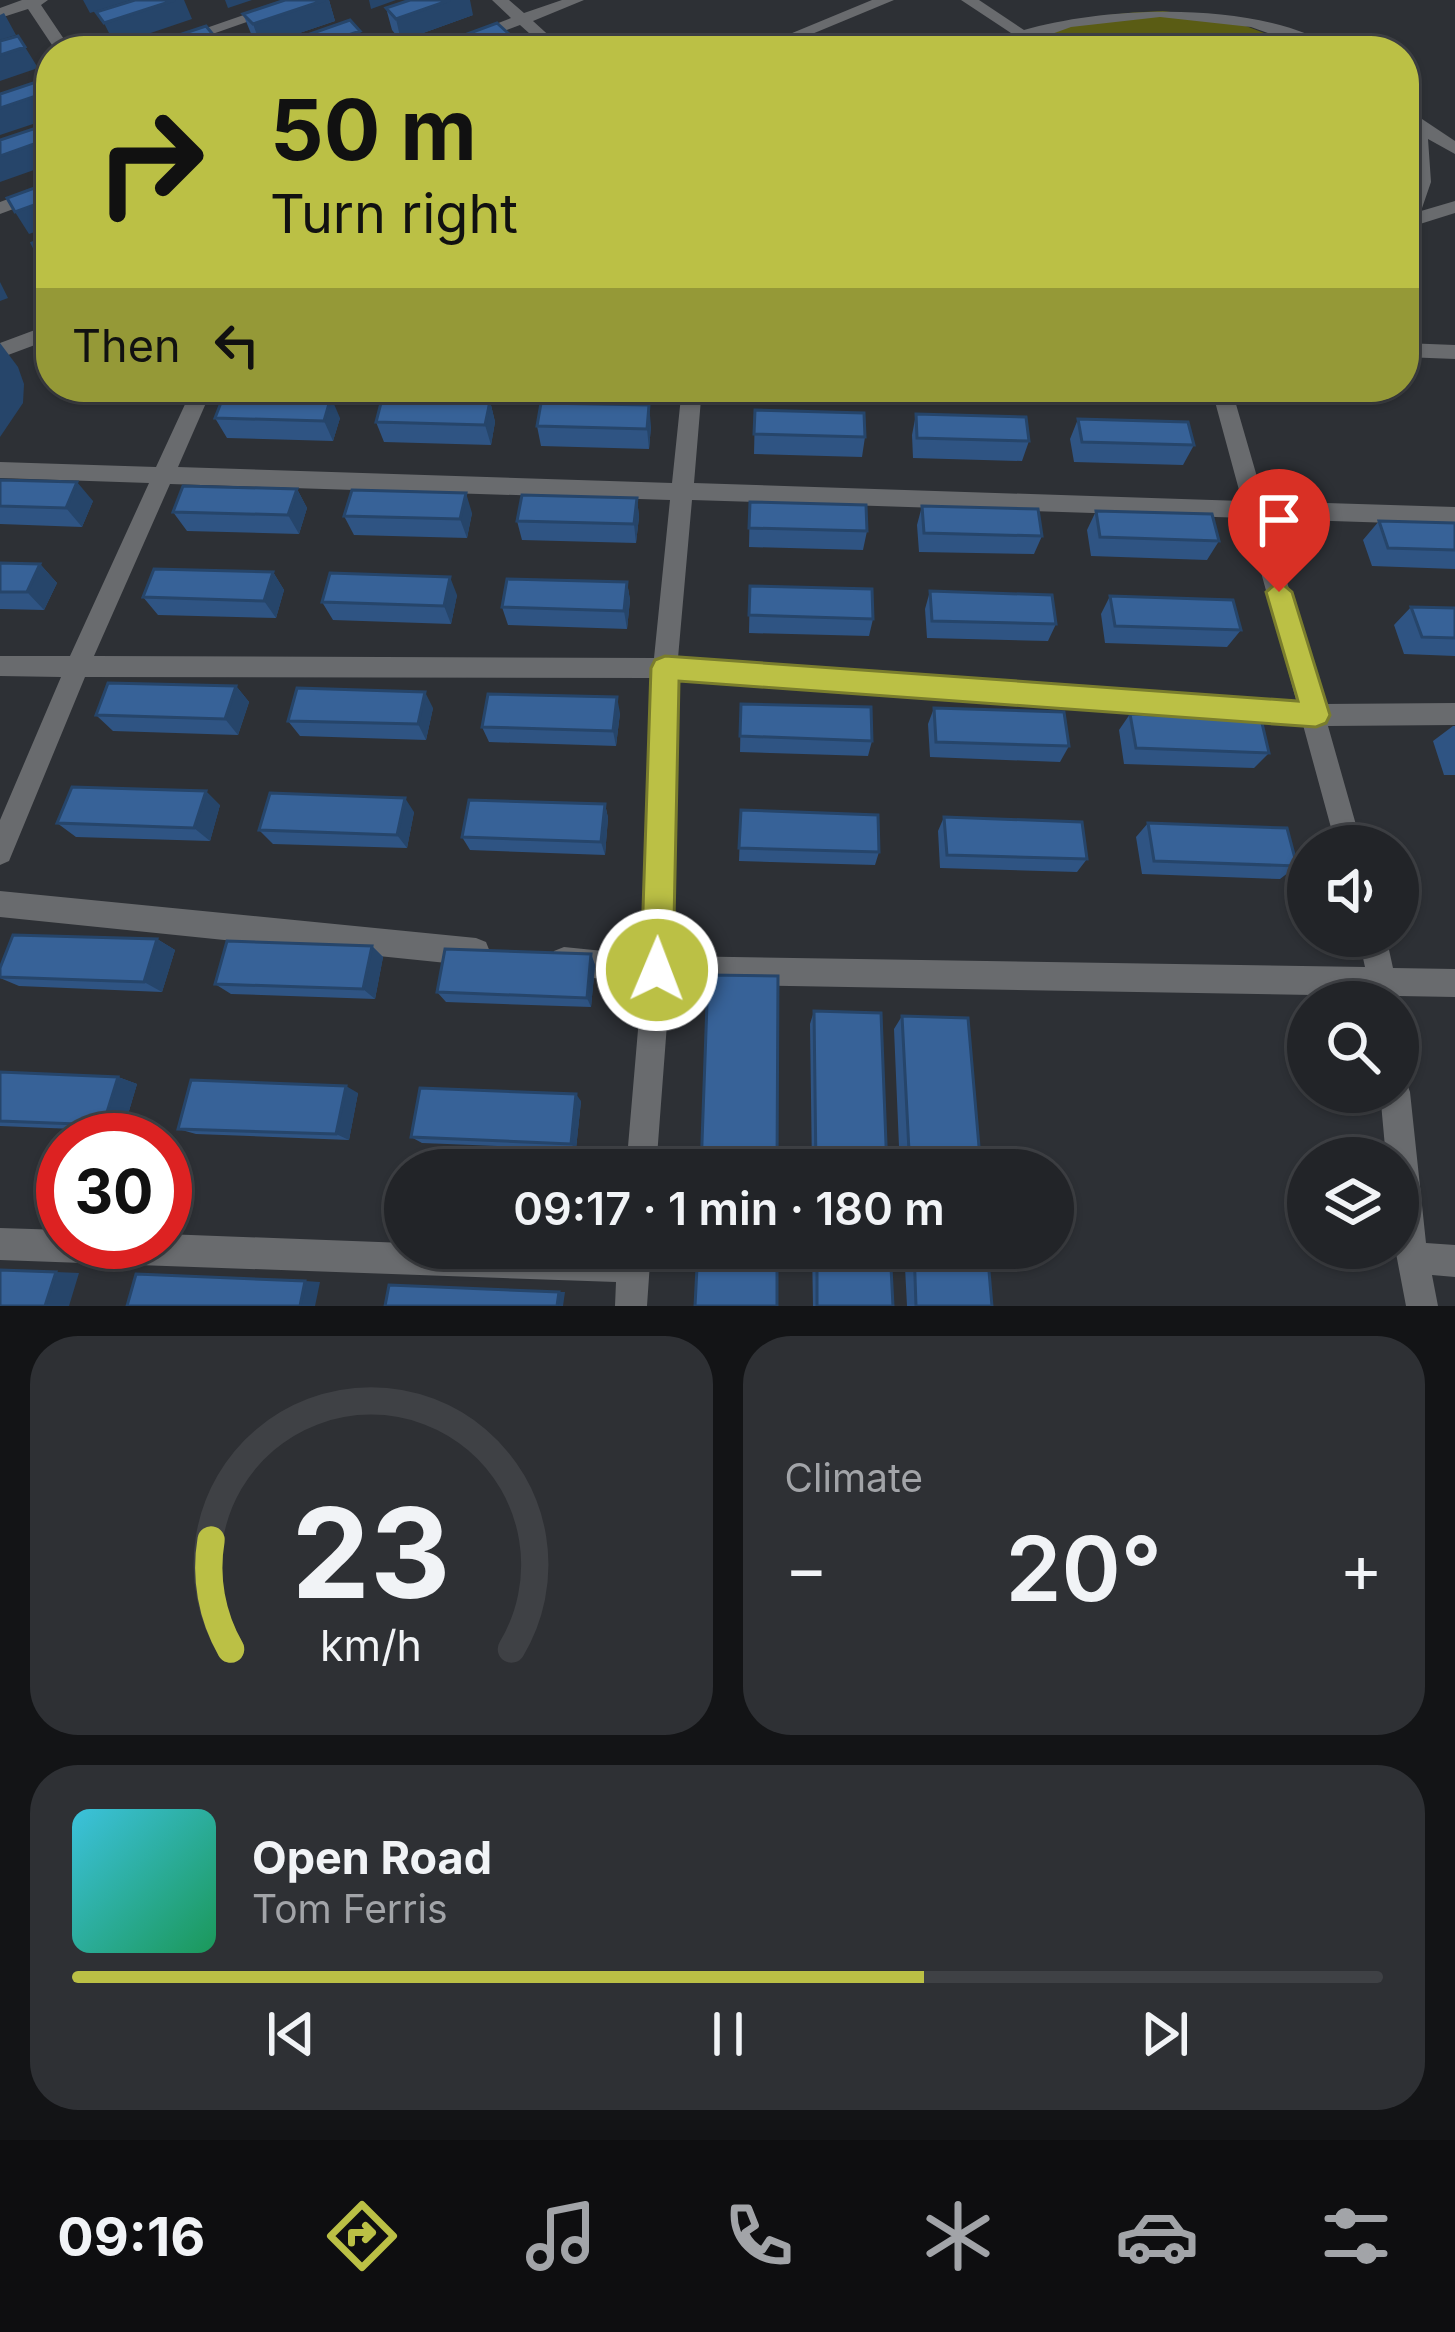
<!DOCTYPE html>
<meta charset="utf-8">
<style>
:root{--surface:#222428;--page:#2e3034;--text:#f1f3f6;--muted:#a2a4a8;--line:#3f4145;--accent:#bbc045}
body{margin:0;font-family:Inter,sans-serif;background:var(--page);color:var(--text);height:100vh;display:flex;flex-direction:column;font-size:45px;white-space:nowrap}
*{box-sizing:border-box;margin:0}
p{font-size:39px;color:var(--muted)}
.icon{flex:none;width:66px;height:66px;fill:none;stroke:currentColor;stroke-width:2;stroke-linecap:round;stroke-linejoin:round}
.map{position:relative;height:1306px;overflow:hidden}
.sheet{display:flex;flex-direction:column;gap:30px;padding:30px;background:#131416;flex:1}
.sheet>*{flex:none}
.hud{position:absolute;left:36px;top:36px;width:1383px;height:366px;border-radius:48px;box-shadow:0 3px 9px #0004,0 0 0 3px var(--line);background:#bbc045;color:#111;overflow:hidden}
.fabs{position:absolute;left:1287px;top:825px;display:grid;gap:24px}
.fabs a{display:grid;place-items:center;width:132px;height:132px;border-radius:50%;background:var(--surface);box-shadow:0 3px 9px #0004,0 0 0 3px var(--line);font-size:60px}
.speed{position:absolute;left:36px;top:1113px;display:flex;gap:24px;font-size:60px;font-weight:700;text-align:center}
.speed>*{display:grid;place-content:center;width:156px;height:156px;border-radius:50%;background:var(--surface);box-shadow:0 3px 9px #0004,0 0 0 3px var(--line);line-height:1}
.speed .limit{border:18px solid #d22;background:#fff;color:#111}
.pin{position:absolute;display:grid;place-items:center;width:102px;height:102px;color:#fff;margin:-123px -51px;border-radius:50% 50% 50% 0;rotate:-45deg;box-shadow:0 0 12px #0007}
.pin .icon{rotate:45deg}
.me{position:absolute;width:132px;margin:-66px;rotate:1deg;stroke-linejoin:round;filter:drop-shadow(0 0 9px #0008)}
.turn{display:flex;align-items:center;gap:42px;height:252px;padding:0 36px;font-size:54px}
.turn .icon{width:156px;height:156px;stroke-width:2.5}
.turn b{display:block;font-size:84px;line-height:102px}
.then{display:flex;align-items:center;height:114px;padding:0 36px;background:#0003;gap:24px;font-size:45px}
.big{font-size:90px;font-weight:600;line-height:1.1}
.sheet .widget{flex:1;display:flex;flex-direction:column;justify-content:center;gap:18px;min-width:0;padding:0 42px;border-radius:48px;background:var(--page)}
.sheet .dial{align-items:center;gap:0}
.dial svg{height:312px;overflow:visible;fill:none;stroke:var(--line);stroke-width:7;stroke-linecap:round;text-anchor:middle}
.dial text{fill:var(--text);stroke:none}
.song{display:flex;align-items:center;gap:36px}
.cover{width:144px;height:144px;border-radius:18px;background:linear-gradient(135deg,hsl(190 70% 55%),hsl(150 70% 35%))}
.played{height:12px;border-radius:6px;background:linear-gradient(90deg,var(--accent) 65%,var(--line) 65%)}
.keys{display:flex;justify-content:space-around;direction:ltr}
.heat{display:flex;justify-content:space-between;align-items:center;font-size:66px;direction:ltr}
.sheet .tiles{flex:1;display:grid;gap:30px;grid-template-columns:1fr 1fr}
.widget:last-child{grid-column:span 2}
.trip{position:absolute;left:384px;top:1149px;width:690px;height:120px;border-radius:60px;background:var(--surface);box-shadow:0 3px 9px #0004,0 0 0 3px var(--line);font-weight:600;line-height:120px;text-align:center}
.tab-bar{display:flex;height:192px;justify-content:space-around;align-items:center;background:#0e0e10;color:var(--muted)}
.tab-bar .icon{width:84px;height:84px}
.tab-bar .current{color:var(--accent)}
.tab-bar b{font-size:54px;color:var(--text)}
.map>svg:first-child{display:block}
.green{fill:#5a5c14}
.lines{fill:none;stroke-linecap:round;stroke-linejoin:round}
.minor{fill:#696b6e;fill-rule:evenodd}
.wall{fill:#2f5483}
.shaded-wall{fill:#26456a}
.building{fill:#376298;stroke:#26456a;stroke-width:3}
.route{fill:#bbc045;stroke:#7a7d2d;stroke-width:3}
</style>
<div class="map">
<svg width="1455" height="1306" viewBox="0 0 1455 1306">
<rect width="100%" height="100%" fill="#2d3035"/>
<path class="green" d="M1163,11L1230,20L1312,51H1008C1057,19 1106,13 1163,11Z"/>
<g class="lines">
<path class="minor" d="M48,0L41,5L72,51H56L28,9L0,18V8L22,0Z
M287,0H310L164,51H140Z
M492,0H509L524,13L562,0H584L533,21L566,51H549L520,25L449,51H426L511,18Z
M872,0H894L771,51H749Z
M961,0H979L1024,30C1110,5 1265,0 1340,51H1319L1251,27L1160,17L1071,27L1005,51H984L1014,35Z
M1404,107L1455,141V154L1428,139L1431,182L1421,211L1455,201V213L1404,229C1404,206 1415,186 1415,163C1415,143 1404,127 1404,107Z
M51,183V195L0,214V202Z
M51,324V339L0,358V343Z
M1404,343L1455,345V359L1404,357Z
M193,387H213L178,467L672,483L682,387H702L694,483L1242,501L1211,387H1231L1264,501L1455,507V525L1269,519L1322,704L1455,703V725L1328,726L1362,846H1336L1303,725L677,679L671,956L1365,967L1358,936H1386L1393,968L1455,969V997L1399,996L1398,1008V1002H1372L1370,996L670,984L656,1170H626L642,983L564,975L554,971L550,961L554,951L564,947L643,955L653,678L85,677L9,861L0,865V820L61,677L0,676V656H70L149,483L0,478V462L156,467ZM170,484L670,500L654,658L94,656ZM692,500L1246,518L1297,703L678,658Z
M0,891L476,938L486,942L490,952L486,962L476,966L0,917Z
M1398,1078L1406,1081L1410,1092L1426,1243L1455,1245V1277L1432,1275L1438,1306H1406L1395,1248H1398V1158H1386L1380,1092H1398Z
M0,1228L63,1230V1242H165V1234L405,1243V1248H651L647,1306H615L616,1282L0,1260Z"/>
</g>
<path class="wall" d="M285,0H329L335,21L261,46L252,36L243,14Z
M386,8L473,15L401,41L392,30Z
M907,387H1012L1011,390Z
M1062,387H1171L1167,394L1062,392Z
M490,401L495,422L491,445L384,442L376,422Z
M755,410L865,437L862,457L754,454Z
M916,414L1029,441L1022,461L913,458L912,435Z
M215,418H340L333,441L227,438Z
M1078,419L1194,445L1183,465L1074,462L1070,439Z
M537,426H651L649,449L541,446Z
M0,480L93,501L82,527L0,524Z
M297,489L307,508L299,534L187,531L173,512Z
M637,498L639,517L636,543L522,540L517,521Z
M750,502L867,531L863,550L749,547Z
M922,506L1042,536L1034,554L919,552L917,525Z
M1096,511L1219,541L1207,560L1091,556L1087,530Z
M472,513L467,538L354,535L344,516Z
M1379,521L1455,523V569L1372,566L1363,540Z
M0,563L40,564L57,583L44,610L0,609Z
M273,572L284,590L276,618L158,615L143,597Z
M627,582L630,600L627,629L508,625L502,607Z
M750,586L873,619L869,636L749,633Z
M930,591L1056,624L1048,641L927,638L925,609Z
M457,595L451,624L333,620L322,602Z
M1110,596L1241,630L1227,647L1105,643L1101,614Z
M1411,607L1455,608V656L1404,654L1394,625Z
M236,686L249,702L238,735L113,731L96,715Z
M741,704L872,741L868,756L740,752Z
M433,708L426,740L300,736L288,721Z
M934,708L1069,746L1060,762L930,757L928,724Z
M620,713L616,746L489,742L482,727Z
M1130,714L1269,753L1254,768L1124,764L1119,730Z
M1453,726H1455V775H1444L1433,741Z
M605,804L608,818L605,855L470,850L462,837Z
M220,805L210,841L76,837L57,823Z
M741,810L879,852L875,865L739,861Z
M414,812L407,848L273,844L259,830Z
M944,817L1087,859L1077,872L940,868L938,831Z
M1148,823L1297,866L1280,879L1142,874L1136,837Z
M157,939L175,950L162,992L19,986L0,978V968Z
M372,946L383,957L375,999L231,994L215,984Z
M591,954L595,965L591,1007L446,1002L437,992Z
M814,1011L887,1170H812L810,1024Z
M902,1016L981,1170H900L894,1029Z
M0,1072L118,1077L137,1084L123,1131L0,1126Z
M358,1093L349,1140L196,1134L178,1129Z
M581,1101L576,1149L422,1143L411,1137Z
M812,1248H890L893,1306H813Z
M904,1248H987L992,1306H907Z"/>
<path class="shaded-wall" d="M83,0H131L90,13Z
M175,0H184L192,19L115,45L104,23Z
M225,0H252L228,8Z
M325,0H329L335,21L261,46L253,24Z
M369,0H396L371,9Z
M450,0H470L473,15L401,41L396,19Z
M4,13L16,35L0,40V15Z
M360,31L366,51H303Z
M509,34L512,51H462Z
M215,37L220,51H173Z
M25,47L38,68L0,81V55Z
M51,91V118L0,135V108Z
M51,138V164L0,182V156Z
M51,199V226L29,234L15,212Z
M51,254V275L40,259Z
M0,282L8,298L0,301Z
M0,343L18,367L24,384L23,403L0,437Z
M331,397L340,418L333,441L324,421Z
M490,401L495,422L491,445L485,425Z
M649,405L651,426L649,449L647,429Z
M77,482L93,501L82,527L66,508Z
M297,489L307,508L299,534L288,515Z
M466,493L472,513L467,538L460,519Z
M637,498L639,517L636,543L634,524Z
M40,564L57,583L44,610L27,592Z
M273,572L284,590L276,618L264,601Z
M450,577L457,595L451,624L444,606Z
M627,582L630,600L627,629L624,611Z
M236,686L249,702L238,735L225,719Z
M425,692L433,708L426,740L418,724Z
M617,697L620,713L616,746L613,731Z
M206,791L220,805L210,841L194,828Z
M405,798L414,812L407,848L397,835Z
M605,804L608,818L605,855L601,842Z
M157,939L175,950L162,992L144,982Z
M372,946L383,957L375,999L363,989Z
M591,954L595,965L591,1007L587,998Z
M118,1077L137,1084L123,1131L103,1125Z
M346,1086L358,1093L349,1140L336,1134Z
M576,1094L581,1101L576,1149L571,1144Z
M56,1272L79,1273L69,1306H45Z
M305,1281L320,1282L315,1306H300Z
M559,1292H565L563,1306H557Z"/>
<path class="building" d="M135,0H175L104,23L96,12Z
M285,0H325L253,24L243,14Z
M410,0H450L396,19L386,8Z
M350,20L360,31L303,51H277L273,47Z
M497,23L509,34L462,51L424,50Z
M206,26L215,37L173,51H131Z
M18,36L25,47L0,55V41Z
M45,79L51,91L0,108V94Z
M51,123V138L0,156V140Z
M51,182V199L15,212L7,198Z
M51,236V254L40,259L32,243Z
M224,395L331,397L324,421L215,418Z
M382,399L490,401L485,425L376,422Z
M541,403L649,405L647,429L537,426Z
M755,410L864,413L865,437L754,434Z
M916,414L1026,417L1029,441L917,438Z
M1078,419L1188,422L1194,445L1082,442Z
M0,480L77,482L66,508L0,506Z
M183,486L297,489L288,515L173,512Z
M352,490L466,493L460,519L344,516Z
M522,495L637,498L634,524L517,521Z
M750,502L866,505L867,531L749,528Z
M922,506L1038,509L1042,536L924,533Z
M1096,511L1212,514L1219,541L1100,537Z
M1379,521L1455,523V550L1388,548Z
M0,563L40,564L27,592H0Z
M154,569L273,572L264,601L143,597Z
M330,573L450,577L444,606L322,602Z
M507,579L627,582L624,611L502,607Z
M750,586L872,589L873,619L749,615Z
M930,591L1052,595L1056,624L932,621Z
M1110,596L1233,600L1241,630L1115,626Z
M1411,607L1455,608V638L1422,637Z
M108,683L236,686L225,719L96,715Z
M297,688L425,692L418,724L288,721Z
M488,694L617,697L613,731L482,727Z
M741,704L871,707L872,741L740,736Z
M934,708L1064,712L1069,746L936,742Z
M1130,714L1261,719L1269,753L1136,748Z
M72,787L206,791L194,828L57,823Z
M270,793L405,798L397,835L259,830Z
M469,800L605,804L601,842L462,837Z
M741,810L878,815L879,852L739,848Z
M944,817L1082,822L1087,859L947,855Z
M1148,823L1287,828L1297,866L1154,861Z
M13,935L157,939L144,982L0,977V968Z
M227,941L372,946L363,989L215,984Z
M445,949L591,954L587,998L437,992Z
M708,975L778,976L777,1170H701Z
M814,1011L881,1013L887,1170H816Z
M902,1016L968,1018L981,1170H910Z
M0,1072L118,1077L103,1125L0,1121Z
M191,1080L346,1086L336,1134L178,1129Z
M420,1088L576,1094L571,1144L411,1137Z
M698,1248H777V1306H695Z
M817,1248H890L893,1306H817Z
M914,1248H987L992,1306H916Z
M0,1270L56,1272L45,1306H0Z
M136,1274L305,1281L300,1306H127Z
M389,1285L559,1292L557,1306H385Z"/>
<path class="route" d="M1279,581L1292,592L1330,715L1326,723L1316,727L679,681L673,970L669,982L657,986L646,982L641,970L651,668L655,660L665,656L1298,701L1266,592Z"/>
</svg>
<div class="fabs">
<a><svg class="icon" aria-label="sound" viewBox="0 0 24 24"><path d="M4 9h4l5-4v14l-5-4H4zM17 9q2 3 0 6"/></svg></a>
<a><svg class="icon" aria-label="search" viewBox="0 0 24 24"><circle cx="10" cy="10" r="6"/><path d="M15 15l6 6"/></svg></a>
<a><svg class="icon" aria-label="layers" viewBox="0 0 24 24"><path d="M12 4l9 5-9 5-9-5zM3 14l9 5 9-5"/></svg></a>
</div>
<div class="speed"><div class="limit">30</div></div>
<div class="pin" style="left:1279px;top:592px;background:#d93025"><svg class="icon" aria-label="arrive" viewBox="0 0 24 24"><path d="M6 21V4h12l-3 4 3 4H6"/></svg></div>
<svg class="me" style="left:657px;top:970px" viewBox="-20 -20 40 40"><circle r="17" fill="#bbc045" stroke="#fff" stroke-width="3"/><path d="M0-11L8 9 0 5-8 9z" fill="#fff"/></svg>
<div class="trip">09:17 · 1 min · 180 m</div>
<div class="hud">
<div class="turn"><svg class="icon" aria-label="right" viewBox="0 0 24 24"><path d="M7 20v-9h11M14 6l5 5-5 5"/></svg><div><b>50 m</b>Turn right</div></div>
<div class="then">Then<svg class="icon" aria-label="left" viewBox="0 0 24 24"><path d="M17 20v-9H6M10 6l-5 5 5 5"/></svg></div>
</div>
</div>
<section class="sheet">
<div class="tiles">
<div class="widget dial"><svg viewBox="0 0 100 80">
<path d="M14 69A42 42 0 1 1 86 69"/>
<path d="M14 69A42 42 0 0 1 9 41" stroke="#bbc045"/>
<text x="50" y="56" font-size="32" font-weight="700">23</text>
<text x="50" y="72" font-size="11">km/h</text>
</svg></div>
<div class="widget"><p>Climate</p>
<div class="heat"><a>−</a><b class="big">20°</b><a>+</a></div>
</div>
<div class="widget">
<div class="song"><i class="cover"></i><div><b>Open Road</b><p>Tom Ferris</p></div></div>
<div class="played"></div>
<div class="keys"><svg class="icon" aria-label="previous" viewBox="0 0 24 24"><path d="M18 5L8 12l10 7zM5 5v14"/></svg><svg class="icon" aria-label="pause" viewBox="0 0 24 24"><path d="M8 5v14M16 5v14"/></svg><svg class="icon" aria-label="next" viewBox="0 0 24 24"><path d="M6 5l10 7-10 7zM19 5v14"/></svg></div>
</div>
</div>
</section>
<nav class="tab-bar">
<b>09:16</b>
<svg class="icon current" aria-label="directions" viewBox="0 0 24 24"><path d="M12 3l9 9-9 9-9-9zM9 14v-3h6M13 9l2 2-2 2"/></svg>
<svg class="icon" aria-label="music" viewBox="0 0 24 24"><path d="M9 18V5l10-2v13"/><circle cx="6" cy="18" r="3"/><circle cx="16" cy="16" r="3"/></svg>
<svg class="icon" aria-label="phone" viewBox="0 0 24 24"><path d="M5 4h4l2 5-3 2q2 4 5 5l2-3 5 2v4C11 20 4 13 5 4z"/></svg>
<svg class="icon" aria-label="climate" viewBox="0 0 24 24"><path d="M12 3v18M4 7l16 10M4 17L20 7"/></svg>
<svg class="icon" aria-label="car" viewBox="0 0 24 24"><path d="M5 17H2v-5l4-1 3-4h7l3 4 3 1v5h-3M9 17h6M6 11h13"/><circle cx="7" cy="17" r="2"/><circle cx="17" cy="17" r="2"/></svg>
<svg class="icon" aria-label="filters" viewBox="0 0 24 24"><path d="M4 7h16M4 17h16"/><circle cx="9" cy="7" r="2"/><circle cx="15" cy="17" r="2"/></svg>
</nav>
